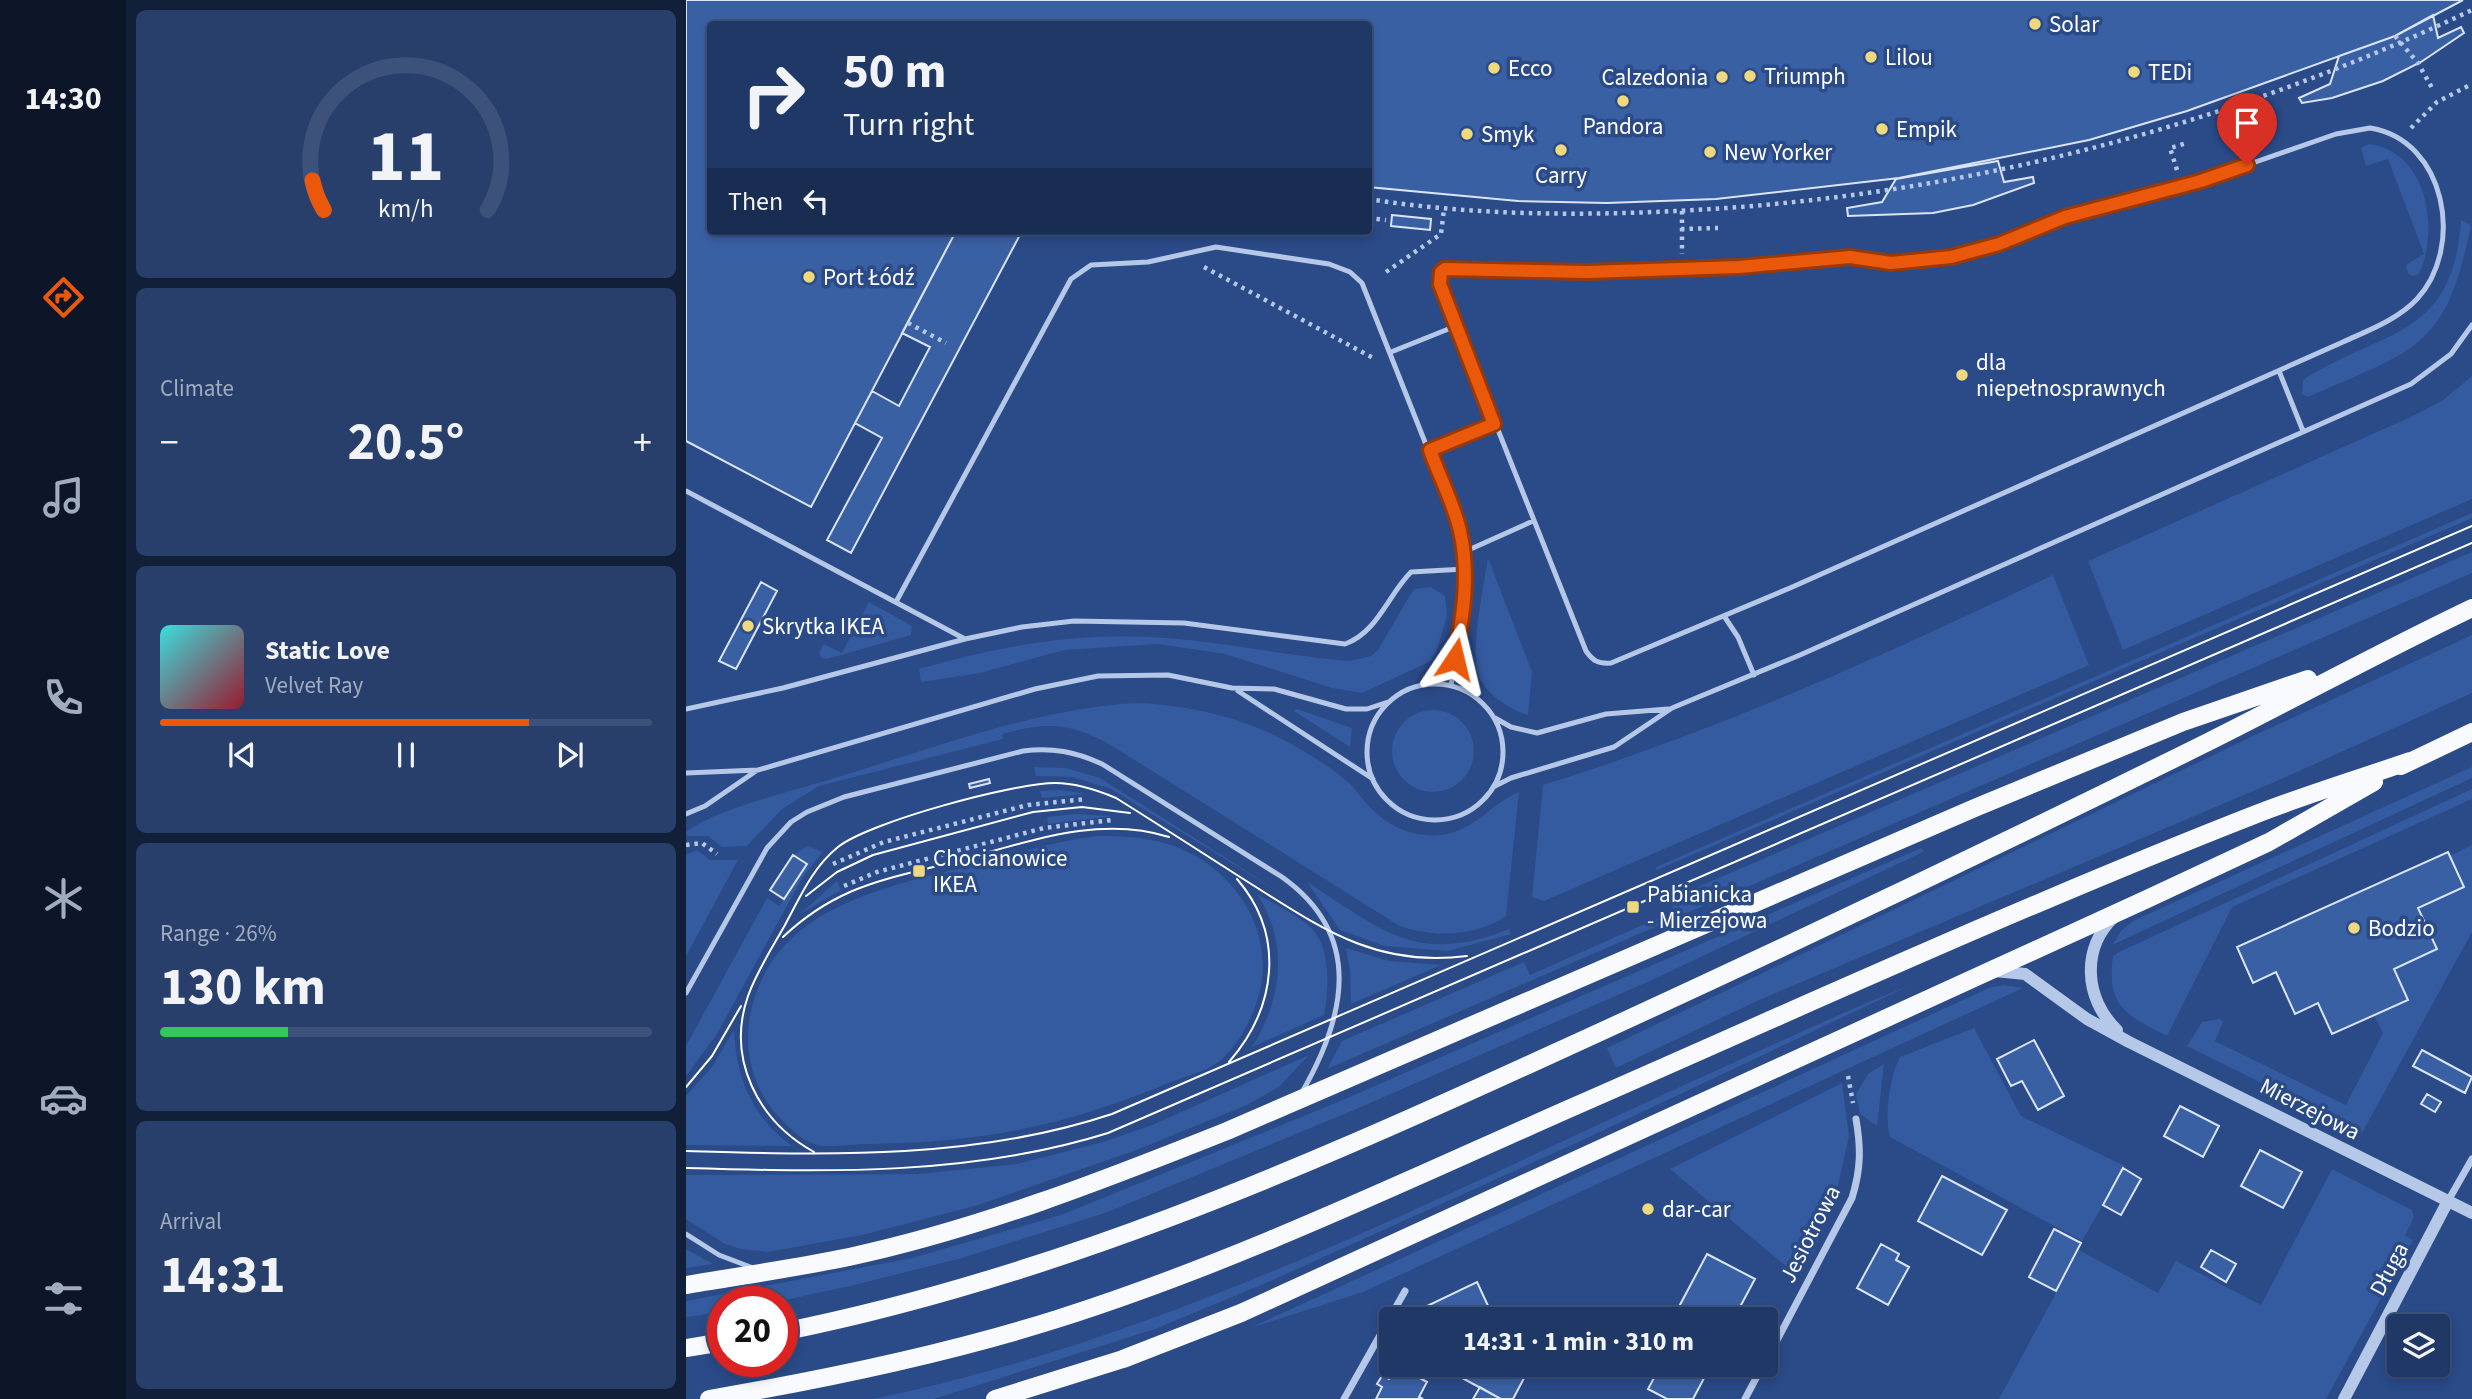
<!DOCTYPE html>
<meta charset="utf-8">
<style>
:root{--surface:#203866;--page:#283f6c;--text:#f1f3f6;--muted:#a2acbf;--line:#3d527a;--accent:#ea580c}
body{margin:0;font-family:"Source Sans 3",sans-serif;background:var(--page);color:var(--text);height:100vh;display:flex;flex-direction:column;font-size:26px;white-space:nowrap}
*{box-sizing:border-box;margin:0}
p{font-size:23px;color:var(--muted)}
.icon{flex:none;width:38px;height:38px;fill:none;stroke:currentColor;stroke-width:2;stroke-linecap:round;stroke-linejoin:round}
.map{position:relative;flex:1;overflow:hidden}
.panel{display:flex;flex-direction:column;gap:10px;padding:10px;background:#121f38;width:560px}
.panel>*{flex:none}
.top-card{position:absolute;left:21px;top:21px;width:665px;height:214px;border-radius:7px;box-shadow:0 4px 10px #0003,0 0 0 2px var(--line);background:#203866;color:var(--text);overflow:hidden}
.fabs{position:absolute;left:1701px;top:1314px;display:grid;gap:14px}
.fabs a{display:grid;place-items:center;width:63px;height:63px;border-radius:7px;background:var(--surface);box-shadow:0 4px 10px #0003,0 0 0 2px var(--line);font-size:35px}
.speed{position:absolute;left:21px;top:1286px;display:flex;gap:14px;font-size:35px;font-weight:700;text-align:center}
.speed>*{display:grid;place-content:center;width:91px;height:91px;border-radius:50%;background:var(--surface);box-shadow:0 4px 10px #0003,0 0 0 2px var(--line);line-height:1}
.speed .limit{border:10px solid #d22;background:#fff;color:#111}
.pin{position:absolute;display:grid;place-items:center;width:60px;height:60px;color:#fff;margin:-72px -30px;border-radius:50% 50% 50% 0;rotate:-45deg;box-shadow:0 0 7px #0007}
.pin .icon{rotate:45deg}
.me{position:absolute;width:77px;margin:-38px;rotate:10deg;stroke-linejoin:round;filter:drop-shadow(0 0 5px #0008)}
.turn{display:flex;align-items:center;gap:24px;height:147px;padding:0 21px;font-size:32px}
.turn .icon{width:91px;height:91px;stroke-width:2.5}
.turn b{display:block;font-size:49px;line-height:60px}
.then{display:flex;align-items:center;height:66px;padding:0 21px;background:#0003;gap:14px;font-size:26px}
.big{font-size:52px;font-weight:700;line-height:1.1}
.panel .tile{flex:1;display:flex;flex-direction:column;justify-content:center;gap:10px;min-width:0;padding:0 24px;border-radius:10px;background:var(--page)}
.panel .dial{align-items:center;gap:0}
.dial svg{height:182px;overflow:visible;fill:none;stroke:var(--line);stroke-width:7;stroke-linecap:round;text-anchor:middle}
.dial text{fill:var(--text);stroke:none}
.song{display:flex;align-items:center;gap:21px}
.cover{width:84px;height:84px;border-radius:10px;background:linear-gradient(135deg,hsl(180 70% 55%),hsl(350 70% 35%))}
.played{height:7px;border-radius:4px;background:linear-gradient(90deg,var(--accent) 75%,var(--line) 75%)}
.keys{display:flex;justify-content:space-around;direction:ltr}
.heat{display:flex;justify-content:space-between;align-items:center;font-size:38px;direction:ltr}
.charge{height:10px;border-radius:5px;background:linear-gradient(90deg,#34c759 26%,var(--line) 0)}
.trip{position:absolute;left:693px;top:1307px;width:399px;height:70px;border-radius:7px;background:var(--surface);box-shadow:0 4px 10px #0003,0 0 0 2px var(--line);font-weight:700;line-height:70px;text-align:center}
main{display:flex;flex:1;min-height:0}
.menu{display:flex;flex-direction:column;width:126px;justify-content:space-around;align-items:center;background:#0d1629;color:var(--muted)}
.menu .icon{width:49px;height:49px}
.menu .selected{color:var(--accent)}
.menu b{font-size:32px;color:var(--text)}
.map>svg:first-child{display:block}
.green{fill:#345a9f}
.building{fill:#3a60a4;stroke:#dae4f7;stroke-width:2}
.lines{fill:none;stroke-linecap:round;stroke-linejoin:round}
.path{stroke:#b6c8e8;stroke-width:4.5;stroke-dasharray:3.5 5;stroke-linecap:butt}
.service{stroke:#b6c8e8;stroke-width:5}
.minor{stroke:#b6c8e8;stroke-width:7}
.tertiary{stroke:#b6c8e8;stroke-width:12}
.primary{stroke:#f8fafe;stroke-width:18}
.tram{stroke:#fff;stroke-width:2}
.route-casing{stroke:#983908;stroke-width:18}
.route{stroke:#ea580c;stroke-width:12}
.poi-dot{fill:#efd97e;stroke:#2a4a88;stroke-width:2.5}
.labels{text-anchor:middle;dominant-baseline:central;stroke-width:7;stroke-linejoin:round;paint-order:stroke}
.poi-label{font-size:23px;fill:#fff;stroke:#2a4a88;text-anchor:start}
.street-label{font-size:23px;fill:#fff;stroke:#2a4a88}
</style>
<main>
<nav class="menu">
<b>14:30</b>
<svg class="icon selected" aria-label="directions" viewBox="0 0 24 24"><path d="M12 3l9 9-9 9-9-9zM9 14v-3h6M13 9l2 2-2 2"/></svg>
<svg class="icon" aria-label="music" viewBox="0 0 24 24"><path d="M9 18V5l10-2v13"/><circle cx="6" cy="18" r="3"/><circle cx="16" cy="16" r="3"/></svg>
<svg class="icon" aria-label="phone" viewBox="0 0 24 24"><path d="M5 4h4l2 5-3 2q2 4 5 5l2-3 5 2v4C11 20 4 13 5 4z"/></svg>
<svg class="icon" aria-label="climate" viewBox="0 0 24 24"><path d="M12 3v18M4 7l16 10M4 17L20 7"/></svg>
<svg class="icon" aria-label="car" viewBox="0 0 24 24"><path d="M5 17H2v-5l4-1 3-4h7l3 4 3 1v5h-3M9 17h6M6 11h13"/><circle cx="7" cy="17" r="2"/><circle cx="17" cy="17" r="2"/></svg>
<svg class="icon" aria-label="filters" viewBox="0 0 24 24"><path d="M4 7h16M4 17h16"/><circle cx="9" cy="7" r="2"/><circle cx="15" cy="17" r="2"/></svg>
</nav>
<section class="panel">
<div class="tile dial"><svg viewBox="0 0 100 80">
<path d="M14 69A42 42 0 1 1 86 69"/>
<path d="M14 69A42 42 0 0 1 9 56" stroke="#ea580c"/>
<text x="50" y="56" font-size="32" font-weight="700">11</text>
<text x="50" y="72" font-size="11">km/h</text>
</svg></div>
<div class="tile"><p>Climate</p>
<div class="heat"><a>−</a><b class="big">20.5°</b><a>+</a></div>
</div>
<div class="tile">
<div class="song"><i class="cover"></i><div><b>Static Love</b><p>Velvet Ray</p></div></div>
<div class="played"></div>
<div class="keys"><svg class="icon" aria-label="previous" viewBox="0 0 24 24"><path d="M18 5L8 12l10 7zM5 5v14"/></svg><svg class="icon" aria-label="pause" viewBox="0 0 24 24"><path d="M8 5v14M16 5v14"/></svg><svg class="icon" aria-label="next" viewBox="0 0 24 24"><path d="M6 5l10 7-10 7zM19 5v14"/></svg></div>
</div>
<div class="tile"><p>Range · 26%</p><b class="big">130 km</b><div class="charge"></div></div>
<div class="tile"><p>Arrival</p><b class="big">14:31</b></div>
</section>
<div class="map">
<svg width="1786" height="1399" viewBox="0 0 1786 1399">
<rect width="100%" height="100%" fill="#2a4a88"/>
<path class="green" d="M1683,144C1741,151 1754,229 1733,274L1727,276L1722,274L1720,265L1738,254L1702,159L1680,166L1675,148Z
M1775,220L1785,225C1760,350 1730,349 1622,397L1616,394L1617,380C1697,328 1767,340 1775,220Z
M1786,376V499L1437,650L1402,561L1729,415L1757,400Z
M1786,513V518L971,870L970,867Z
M1786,552V573L641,1069L656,1041L838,962L844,975L988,911L984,899Z
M802,558L846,672L842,715C824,710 798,693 792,674C784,651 798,584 802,558Z
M1367,575L1403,665L858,901L846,897L857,785C1032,731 1201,654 1367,575Z
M745,587L759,596L761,616L751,650L745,661L676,693L646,688L539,654L472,644L378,650L294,673L235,682L233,669C309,647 385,633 464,637C531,640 597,656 664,661L685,656L692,650L724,595L729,589Z
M183,602L226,626L225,635L141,659L136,658L133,653L138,644L156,653Z
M1786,635V693L1591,781L1071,1001L930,1068L921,1048L1571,734Z
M453,703C504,706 551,716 596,739C619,751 644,766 663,783C670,789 674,796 680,803C699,825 726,838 755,835C789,831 804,804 833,792L820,916C790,937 744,938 712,925L423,744C382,722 359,722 316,734L317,739L133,786L96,809L61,846L36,847L22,836H1L0,832C27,810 103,792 139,781C236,752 352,707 453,703Z
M611,709L666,728L664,747L608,711Z
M706 751a41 41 0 1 1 82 0a41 41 0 1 1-82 0Z
M348,767L380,768L414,778L606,900L425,789L386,777L350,776Z
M1786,767V778L1426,945L1436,930L1447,921Z
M1786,789V799L1546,907L1481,1036C1440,1015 1420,1007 1427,956L1433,952Z
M376,790L400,794L356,798L354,791Z
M389,814L428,816L362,824L361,817Z
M412,836C437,836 461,837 485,845C545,865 589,927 574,991C568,1015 554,1043 535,1060C522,1071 497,1077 480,1084C376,1127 293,1143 181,1144C165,1144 142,1149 128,1144C114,1139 101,1126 91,1115C69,1091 58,1054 63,1022C80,910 192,889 282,866C325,855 368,841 412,836Z
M1786,845V932L1676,1133L1501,1046L1516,1022L1534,1019L1537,1022L1529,1041L1660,1105L1697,1033L1688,1015L1708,969L1751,949L1732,908L1778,887L1764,856Z
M122,846L136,852L115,880L31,1034L0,1076V1046L81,898L93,906L121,864L107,855Z
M1235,848L1238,850L1235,853L966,980L675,1107L422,1212L276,1258L164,1286L90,1302H37V1312L0,1317V1301L226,1258L375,1215L652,1102Z
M11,850L24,860H52L0,956V855Z
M151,881L155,890L114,914Z
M621,882C696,930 731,966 823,929L825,934L762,951L699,946L654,930Z
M571,894C586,903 616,917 627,930C645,950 643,991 638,1015L566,1047C596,999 603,943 571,894Z
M660,948L703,961L755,965L665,1004L664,971Z
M1225,985L899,1139L580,1283L469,1329L248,1399H187C484,1338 755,1195 1029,1071C1094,1042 1158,1011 1225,985Z
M1317,985L1337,988L677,1292L564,1328L1303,988Z
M1288,1028L1335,1116L1439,1166L1396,1241L1204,1137C1198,1117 1204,1076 1214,1057Z
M48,1030C50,1078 67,1118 106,1146L0,1145V1096L26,1067Z
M623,1055L593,1087L561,1105L448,1151L289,1206L176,1235L82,1252L55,1249L39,1244L0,1219V1175L232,1174L331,1164L417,1142L466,1125Z
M1198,1064L1191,1126L1174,1114L1170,1094L1182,1074Z
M1156,1083L1163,1136L1149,1199L1127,1254L1108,1273L984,1169Z
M1646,1169L1726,1210L1728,1217L1719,1236L1727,1240L1640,1399H1313L1393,1250L1472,1293L1490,1261L1575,1305Z
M0,1249L27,1264L0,1268Z"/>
<path class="building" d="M0,0H1777L1709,36L1501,111L1403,140L1213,178L1030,199L921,203L832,201L682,187V24H24V231H270L125,507L0,441Z
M1747,15L1752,38L1775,27L1778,33L1735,62L1697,81L1646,98L1616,103L1613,98L1644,84L1653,56L1709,36Z
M1312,161L1318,182L1347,177L1348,183L1287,205L1247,213L1162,216L1161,208L1196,202L1210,179Z
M706,215L745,219L744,230L705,226Z
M270,231H336L165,553L141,540L196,438L169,423L186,391L213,406L244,347L216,333Z
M75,582L91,591L50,669L33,661Z
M303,779L304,783L284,788L283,784Z
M1762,852L1778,887L1732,908L1751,949L1708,969L1722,1000L1646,1034L1632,1003L1609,1014L1590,972L1567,983L1551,947Z
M107,855L121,864L98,899L84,890Z
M1348,1040L1378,1096L1352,1110L1336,1081L1325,1086L1311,1059Z
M1736,1050L1786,1077L1779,1093L1727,1066Z
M1741,1094L1755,1102L1749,1112L1735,1104Z
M1494,1106L1533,1126L1517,1157L1478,1136Z
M1574,1150L1616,1172L1597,1208L1555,1186Z
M1437,1168L1455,1179L1435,1215L1417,1205Z
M1256,1176L1321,1210L1296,1255L1232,1221Z
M1368,1229L1395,1243L1370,1291L1343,1277Z
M1195,1244L1213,1254L1210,1260L1223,1267L1202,1305L1171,1288Z
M1525,1250L1550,1264L1540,1282L1515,1267Z
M1021,1254L1069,1279L1047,1320H994L988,1316Z
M791,1282L804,1310L784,1320H747L741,1306Z
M877,1307L870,1320H848Z
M710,1365L741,1382L733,1397L737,1399H690L696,1387L691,1384L696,1376L703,1379Z
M752,1365H845L827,1399H815Z
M975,1365H1025L1007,1399H981L962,1389Z
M794,1387L815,1399H787Z"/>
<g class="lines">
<path class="path" d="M1709,36L1732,63L1746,88
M1725,128L1751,102L1786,84
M1491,170L1484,148L1501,143
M682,199C784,215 887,216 990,211C1267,198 1535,129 1786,10
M996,211V254
M682,218L700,220
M995,229L1032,228
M518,267L689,359
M700,272L755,234L758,209
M222,323L260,343
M0,845L16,843L31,854
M147,864L198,842L342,805L400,799
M158,886L191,872L358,828L426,820
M1162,1076L1167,1103"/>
<path class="service" d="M1684,128C1760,140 1779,247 1731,299C1711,320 1683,330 1657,342L1104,588L925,663C912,664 907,661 900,651L754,284L753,278L759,269L765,267L901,272L1053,267L1164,257L1204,263L1265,257L1313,244L1379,217L1515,181L1650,134Z
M705,352L770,326
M1593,371L1617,431
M744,450L808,424
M0,491L279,639
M778,552L847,521
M210,602L385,279L405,265L462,262L530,247L643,264L664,272L676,283L773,528C784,582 774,631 765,685
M1038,616L1052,637L1068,675
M681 752a68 68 0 1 1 136 0a68 68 0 1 1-136 0Z
M552,691L687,779
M0,709L97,688L279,639L336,627L388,621L498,623L659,644C691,633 702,595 725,572L779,569
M809,718L825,727L851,733L920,714L982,709
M0,773L72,770L349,689L412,676L482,675L546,688L588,689L660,709H681L702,702
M809,786L825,778L928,747L986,708L1114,655L1725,384L1765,354L1786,325
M0,814L19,806L70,771
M0,993L81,848L105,822L121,812L158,797L337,751C366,747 390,752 416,764L596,877C679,936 659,1018 615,1094
M0,1234L33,1255L67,1268"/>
<path class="minor" d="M1762,1201L1786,1159
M1080,1361L1166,1198C1175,1169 1175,1148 1170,1119
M658,1399L719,1291
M1059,1399L1077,1365"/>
<path class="tertiary" d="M1429,916C1395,947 1398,999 1431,1030
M1309,971L1339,974L1401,1019L1443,1042L1786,1213
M1658,1399L1762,1201"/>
<path class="primary" d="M1715,766L1786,732
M0,1285C54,1276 109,1268 163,1257C293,1229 418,1180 541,1131L1291,807L1497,722L1622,679
M96,1332C364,1278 606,1173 853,1060C1077,958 1300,852 1522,742C1610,698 1696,651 1786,608
M0,1348L37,1342
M23,1399C140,1379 257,1355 371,1319C548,1263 717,1182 887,1107C1113,1008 1338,905 1568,815C1619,795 1672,779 1724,761
M309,1399L437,1359L555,1313L1461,899L1583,842L1688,782"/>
<path class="tram" d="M120,896L151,872L187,855L347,812L396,807L444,813
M97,937C117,918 139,903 164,892C196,878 233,871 267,862C337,844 411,814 483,837
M543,1062C590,1008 600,936 551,879
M0,1087L26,1056L55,1006
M0,1151C143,1155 288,1160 426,1114L1786,526
M128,1152C72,1121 40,1059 62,996C71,971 86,948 99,925C114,897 127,867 152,847C183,822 328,783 369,783C391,783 411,790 430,798C475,826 518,854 562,882C635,928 690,968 781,956
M0,1168C142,1172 285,1176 422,1133L1786,543"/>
</g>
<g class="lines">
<g class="route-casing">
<path id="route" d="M769,659C777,616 784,574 774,531C768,504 753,476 744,450L808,424L754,284L755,272L759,269L901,272L1053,267L1164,257L1205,263L1265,257L1313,244L1379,217L1515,181L1561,165"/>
</g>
<use href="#route" class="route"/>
</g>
<g class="poi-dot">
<circle cx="1349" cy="24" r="7"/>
<circle cx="1185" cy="57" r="7"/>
<circle cx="808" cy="68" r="7"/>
<circle cx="1448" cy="72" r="7"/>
<circle cx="1064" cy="76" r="7"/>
<circle cx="1036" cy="77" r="7"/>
<circle cx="937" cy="101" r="7"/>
<circle cx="1196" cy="129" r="7"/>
<circle cx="781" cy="134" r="7"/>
<circle cx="875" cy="150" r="7"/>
<circle cx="1024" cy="152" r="7"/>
<circle cx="123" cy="277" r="7"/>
<circle cx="1276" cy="375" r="7"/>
<circle cx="62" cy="626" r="7"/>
<rect x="226" y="864" width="14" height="14" rx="3.5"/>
<rect x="940" y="900" width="14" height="14" rx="3.5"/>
<circle cx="1668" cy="928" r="7"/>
<circle cx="962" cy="1209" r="7"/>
</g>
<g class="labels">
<g class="poi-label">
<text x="1363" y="24">Solar</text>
<text x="1199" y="57">Lilou</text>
<text x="822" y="68">Ecco</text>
<text x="1462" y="72">TEDi</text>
<text x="1078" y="76">Triumph</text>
<text x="1022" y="77" text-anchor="end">Calzedonia</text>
<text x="937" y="126" text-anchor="middle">Pandora</text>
<text x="1210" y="129">Empik</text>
<text x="795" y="134">Smyk</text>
<text x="1038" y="152">New Yorker</text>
<text x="875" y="175" text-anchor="middle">Carry</text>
<text x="137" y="277">Port Łódź</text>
<text x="1290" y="362">dla<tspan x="1290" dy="26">niepełnosprawnych</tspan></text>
<text x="76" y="626">Skrytka IKEA</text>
<text x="247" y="858">Chocianowice<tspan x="247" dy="26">IKEA</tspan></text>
<text x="961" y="894">Pabianicka<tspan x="961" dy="26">- Mierzejowa</tspan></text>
<text x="1682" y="928">Bodzio</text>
<text x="976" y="1209">dar-car</text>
</g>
<g class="street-label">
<text transform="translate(1624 1109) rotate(27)">Mierzejowa</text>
<text transform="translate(1124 1234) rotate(-63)">Jesiotrowa</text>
<text transform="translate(1703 1269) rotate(-62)">Długa</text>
</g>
</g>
</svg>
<div class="fabs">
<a><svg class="icon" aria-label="layers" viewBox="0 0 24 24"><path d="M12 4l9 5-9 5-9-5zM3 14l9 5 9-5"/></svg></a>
</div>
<div class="speed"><div class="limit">20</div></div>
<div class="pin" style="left:1561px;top:165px;background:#d93025"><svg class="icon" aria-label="arrive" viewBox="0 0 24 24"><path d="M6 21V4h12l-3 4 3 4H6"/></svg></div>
<svg class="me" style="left:769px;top:659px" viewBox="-20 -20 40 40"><path d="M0-17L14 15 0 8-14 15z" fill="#ea580c" stroke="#fff" stroke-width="4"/></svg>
<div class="trip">14:31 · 1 min · 310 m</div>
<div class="top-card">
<div class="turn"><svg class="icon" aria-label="right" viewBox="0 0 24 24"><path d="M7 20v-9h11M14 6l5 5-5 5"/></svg><div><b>50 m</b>Turn right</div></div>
<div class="then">Then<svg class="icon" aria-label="left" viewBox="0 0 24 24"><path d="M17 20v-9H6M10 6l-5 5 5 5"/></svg></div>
</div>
</div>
</main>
